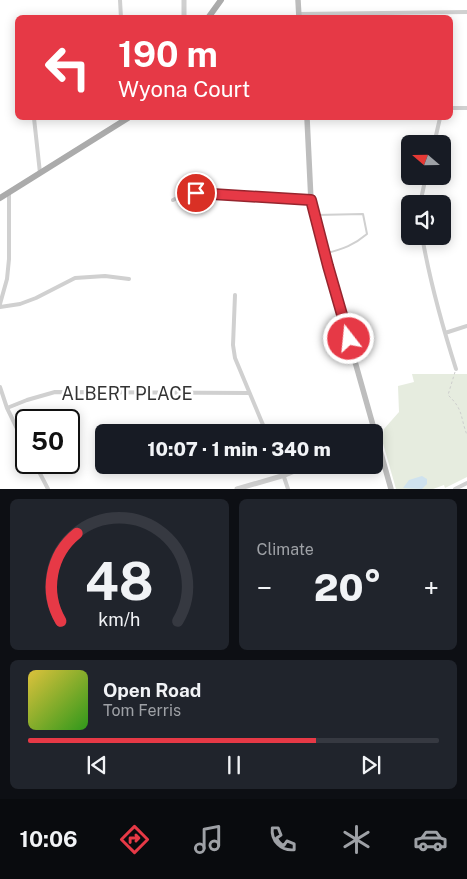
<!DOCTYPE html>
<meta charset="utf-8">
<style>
:root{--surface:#171b24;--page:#20242c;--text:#f1f3f6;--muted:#9ea1a6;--line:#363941;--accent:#e63946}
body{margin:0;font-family:"Public Sans",sans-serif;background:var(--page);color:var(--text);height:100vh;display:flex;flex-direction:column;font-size:19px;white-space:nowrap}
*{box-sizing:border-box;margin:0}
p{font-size:16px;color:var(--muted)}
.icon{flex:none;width:28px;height:28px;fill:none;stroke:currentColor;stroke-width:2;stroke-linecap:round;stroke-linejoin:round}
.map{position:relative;height:489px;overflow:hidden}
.sheet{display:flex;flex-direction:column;gap:10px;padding:10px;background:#0d0f14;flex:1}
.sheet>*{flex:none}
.banner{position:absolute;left:15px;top:15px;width:438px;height:105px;border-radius:8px;box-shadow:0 2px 12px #0003;background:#e63946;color:#fff;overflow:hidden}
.needle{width:32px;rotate:290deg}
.fabs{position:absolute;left:401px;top:135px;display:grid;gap:10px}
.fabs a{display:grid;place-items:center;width:50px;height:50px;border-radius:8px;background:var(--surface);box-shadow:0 2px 12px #0003;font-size:25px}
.speed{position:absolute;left:15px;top:409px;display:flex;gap:10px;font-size:25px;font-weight:700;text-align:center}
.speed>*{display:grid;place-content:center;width:65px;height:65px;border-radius:50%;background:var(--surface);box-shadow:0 2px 12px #0003;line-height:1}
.speed .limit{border:2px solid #111;border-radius:8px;background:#fff;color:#111}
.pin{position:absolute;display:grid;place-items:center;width:42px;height:42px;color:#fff;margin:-21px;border:2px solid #fff;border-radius:50%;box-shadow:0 1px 5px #0007}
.me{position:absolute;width:55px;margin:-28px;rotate:344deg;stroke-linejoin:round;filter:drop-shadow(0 0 4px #0008)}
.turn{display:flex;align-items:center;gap:18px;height:105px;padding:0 20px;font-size:22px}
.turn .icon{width:65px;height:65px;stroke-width:2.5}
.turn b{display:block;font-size:35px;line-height:42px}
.big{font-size:38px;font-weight:800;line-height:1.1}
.sheet .widget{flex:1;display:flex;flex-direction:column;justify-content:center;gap:8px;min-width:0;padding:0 18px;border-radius:8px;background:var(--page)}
.sheet .dial{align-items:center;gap:0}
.dial svg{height:130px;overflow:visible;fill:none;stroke:var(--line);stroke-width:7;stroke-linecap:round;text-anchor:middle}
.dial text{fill:var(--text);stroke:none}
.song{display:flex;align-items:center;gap:15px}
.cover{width:60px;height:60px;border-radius:8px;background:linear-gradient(135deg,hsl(50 70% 55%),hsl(110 70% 35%))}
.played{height:5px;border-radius:2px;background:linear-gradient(90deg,var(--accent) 70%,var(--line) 70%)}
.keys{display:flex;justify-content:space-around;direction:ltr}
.heat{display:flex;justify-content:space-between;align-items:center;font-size:28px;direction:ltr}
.sheet .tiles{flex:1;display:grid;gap:10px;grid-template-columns:1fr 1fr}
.widget:last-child{grid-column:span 2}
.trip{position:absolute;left:95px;top:424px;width:288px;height:50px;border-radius:8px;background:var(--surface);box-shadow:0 2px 12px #0003;font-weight:800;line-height:50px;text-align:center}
.menu{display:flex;height:80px;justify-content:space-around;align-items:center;background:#090b0e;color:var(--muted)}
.menu .icon{width:35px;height:35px}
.menu .selected{color:var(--accent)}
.menu b{font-size:22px;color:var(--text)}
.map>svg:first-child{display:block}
.green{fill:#e6ecdf}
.water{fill:#cfe2ee}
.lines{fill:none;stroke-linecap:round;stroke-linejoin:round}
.path{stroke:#cdcdcd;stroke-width:1;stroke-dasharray:2.5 2.5;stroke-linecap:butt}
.service{stroke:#d0d0d0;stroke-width:2}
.minor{stroke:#d0d0d0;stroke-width:4}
.tertiary{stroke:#d0d0d0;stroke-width:5}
.secondary{stroke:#bdbdbd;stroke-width:5.5}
.primary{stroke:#ababab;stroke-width:6}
.route-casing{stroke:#96252e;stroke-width:12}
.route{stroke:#e63946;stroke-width:9}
.labels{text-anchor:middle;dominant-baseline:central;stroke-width:5;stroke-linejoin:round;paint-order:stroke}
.street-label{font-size:18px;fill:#333;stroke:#fff}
</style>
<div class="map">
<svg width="467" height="489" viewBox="0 0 467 489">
<rect width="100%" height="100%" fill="#fff"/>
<path class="green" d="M412,374H467V477L445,488L444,485L433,489H396L382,440L384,429L399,412L398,386L414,382Z"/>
<path class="water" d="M422,476L427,479V484L422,489L403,488L409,480Z"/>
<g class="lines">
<path class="path" d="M455,372L448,395C464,410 460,417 467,435"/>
<path class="service" d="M316,215L363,214L367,234C354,245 343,249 327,253"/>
<path class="minor" d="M120,0L121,18
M299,14L467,12
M450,108H467
M34,118L40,173
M434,144L440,118
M173,200L185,194L196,193L311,201
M420,204L426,176
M422,236C430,282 442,325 456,369
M235,295L233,345L235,358L266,432
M0,304L7,279L9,259V193
M0,307L20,304L36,298L75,278L105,276L129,279
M445,333L467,326
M0,387L7,408L26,447
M7,408L27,400L55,392L249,393
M34,462L48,489
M280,465L288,489
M455,489L467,483"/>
<path class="tertiary" d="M184,18V0
M237,489L285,475L309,465"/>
<path class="secondary" d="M298,0L299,18
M307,118L311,201L328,266L391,489"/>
<path class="primary" d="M208,18L221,0
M0,198L128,118"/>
</g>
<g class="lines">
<g class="route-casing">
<path id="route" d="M196,193L311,200L328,266L349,339"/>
</g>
<use href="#route" class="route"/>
</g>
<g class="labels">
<g class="street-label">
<text x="127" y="393">ALBERT PLACE</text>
</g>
</g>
</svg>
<div class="fabs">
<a><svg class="needle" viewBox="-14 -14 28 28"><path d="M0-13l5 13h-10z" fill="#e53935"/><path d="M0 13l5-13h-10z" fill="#9ea1a6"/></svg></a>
<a><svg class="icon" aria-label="sound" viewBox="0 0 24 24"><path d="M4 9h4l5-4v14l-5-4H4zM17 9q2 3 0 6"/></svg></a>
</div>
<div class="speed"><div class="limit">50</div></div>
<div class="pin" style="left:196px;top:193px;background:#d93025"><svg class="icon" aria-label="arrive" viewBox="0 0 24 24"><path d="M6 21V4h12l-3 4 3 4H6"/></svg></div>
<svg class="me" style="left:349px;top:339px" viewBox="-20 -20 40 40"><circle r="17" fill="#e63946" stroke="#fff" stroke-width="3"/><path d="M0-11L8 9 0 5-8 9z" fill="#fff"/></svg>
<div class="trip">10:07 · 1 min · 340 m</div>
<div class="banner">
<div class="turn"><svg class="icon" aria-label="left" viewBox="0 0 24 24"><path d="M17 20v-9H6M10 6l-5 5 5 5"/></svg><div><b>190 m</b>Wyona Court</div></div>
</div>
</div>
<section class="sheet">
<div class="tiles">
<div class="widget dial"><svg viewBox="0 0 100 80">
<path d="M14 69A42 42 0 1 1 86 69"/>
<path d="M14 69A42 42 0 0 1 24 15" stroke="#e63946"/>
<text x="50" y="56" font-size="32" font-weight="700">48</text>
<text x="50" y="72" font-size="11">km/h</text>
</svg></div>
<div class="widget"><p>Climate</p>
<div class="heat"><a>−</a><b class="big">20°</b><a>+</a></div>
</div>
<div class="widget">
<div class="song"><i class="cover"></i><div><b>Open Road</b><p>Tom Ferris</p></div></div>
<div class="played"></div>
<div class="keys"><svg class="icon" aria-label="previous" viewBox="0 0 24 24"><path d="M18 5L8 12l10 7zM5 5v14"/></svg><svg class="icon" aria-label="pause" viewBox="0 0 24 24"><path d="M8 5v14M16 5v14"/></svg><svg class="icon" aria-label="next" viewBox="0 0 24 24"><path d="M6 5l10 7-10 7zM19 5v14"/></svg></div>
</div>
</div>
</section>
<nav class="menu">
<b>10:06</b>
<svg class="icon selected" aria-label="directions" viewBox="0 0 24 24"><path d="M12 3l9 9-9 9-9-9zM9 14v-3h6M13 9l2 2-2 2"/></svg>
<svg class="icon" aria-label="music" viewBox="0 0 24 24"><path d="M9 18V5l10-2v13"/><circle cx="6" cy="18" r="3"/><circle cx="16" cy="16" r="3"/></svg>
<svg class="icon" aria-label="phone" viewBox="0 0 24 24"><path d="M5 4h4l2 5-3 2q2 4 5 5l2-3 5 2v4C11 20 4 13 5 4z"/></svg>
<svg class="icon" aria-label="climate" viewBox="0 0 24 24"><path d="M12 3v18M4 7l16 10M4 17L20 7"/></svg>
<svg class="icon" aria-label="car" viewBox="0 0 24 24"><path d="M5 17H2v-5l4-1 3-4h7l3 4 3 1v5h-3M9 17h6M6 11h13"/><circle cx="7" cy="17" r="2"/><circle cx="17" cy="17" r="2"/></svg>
</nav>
